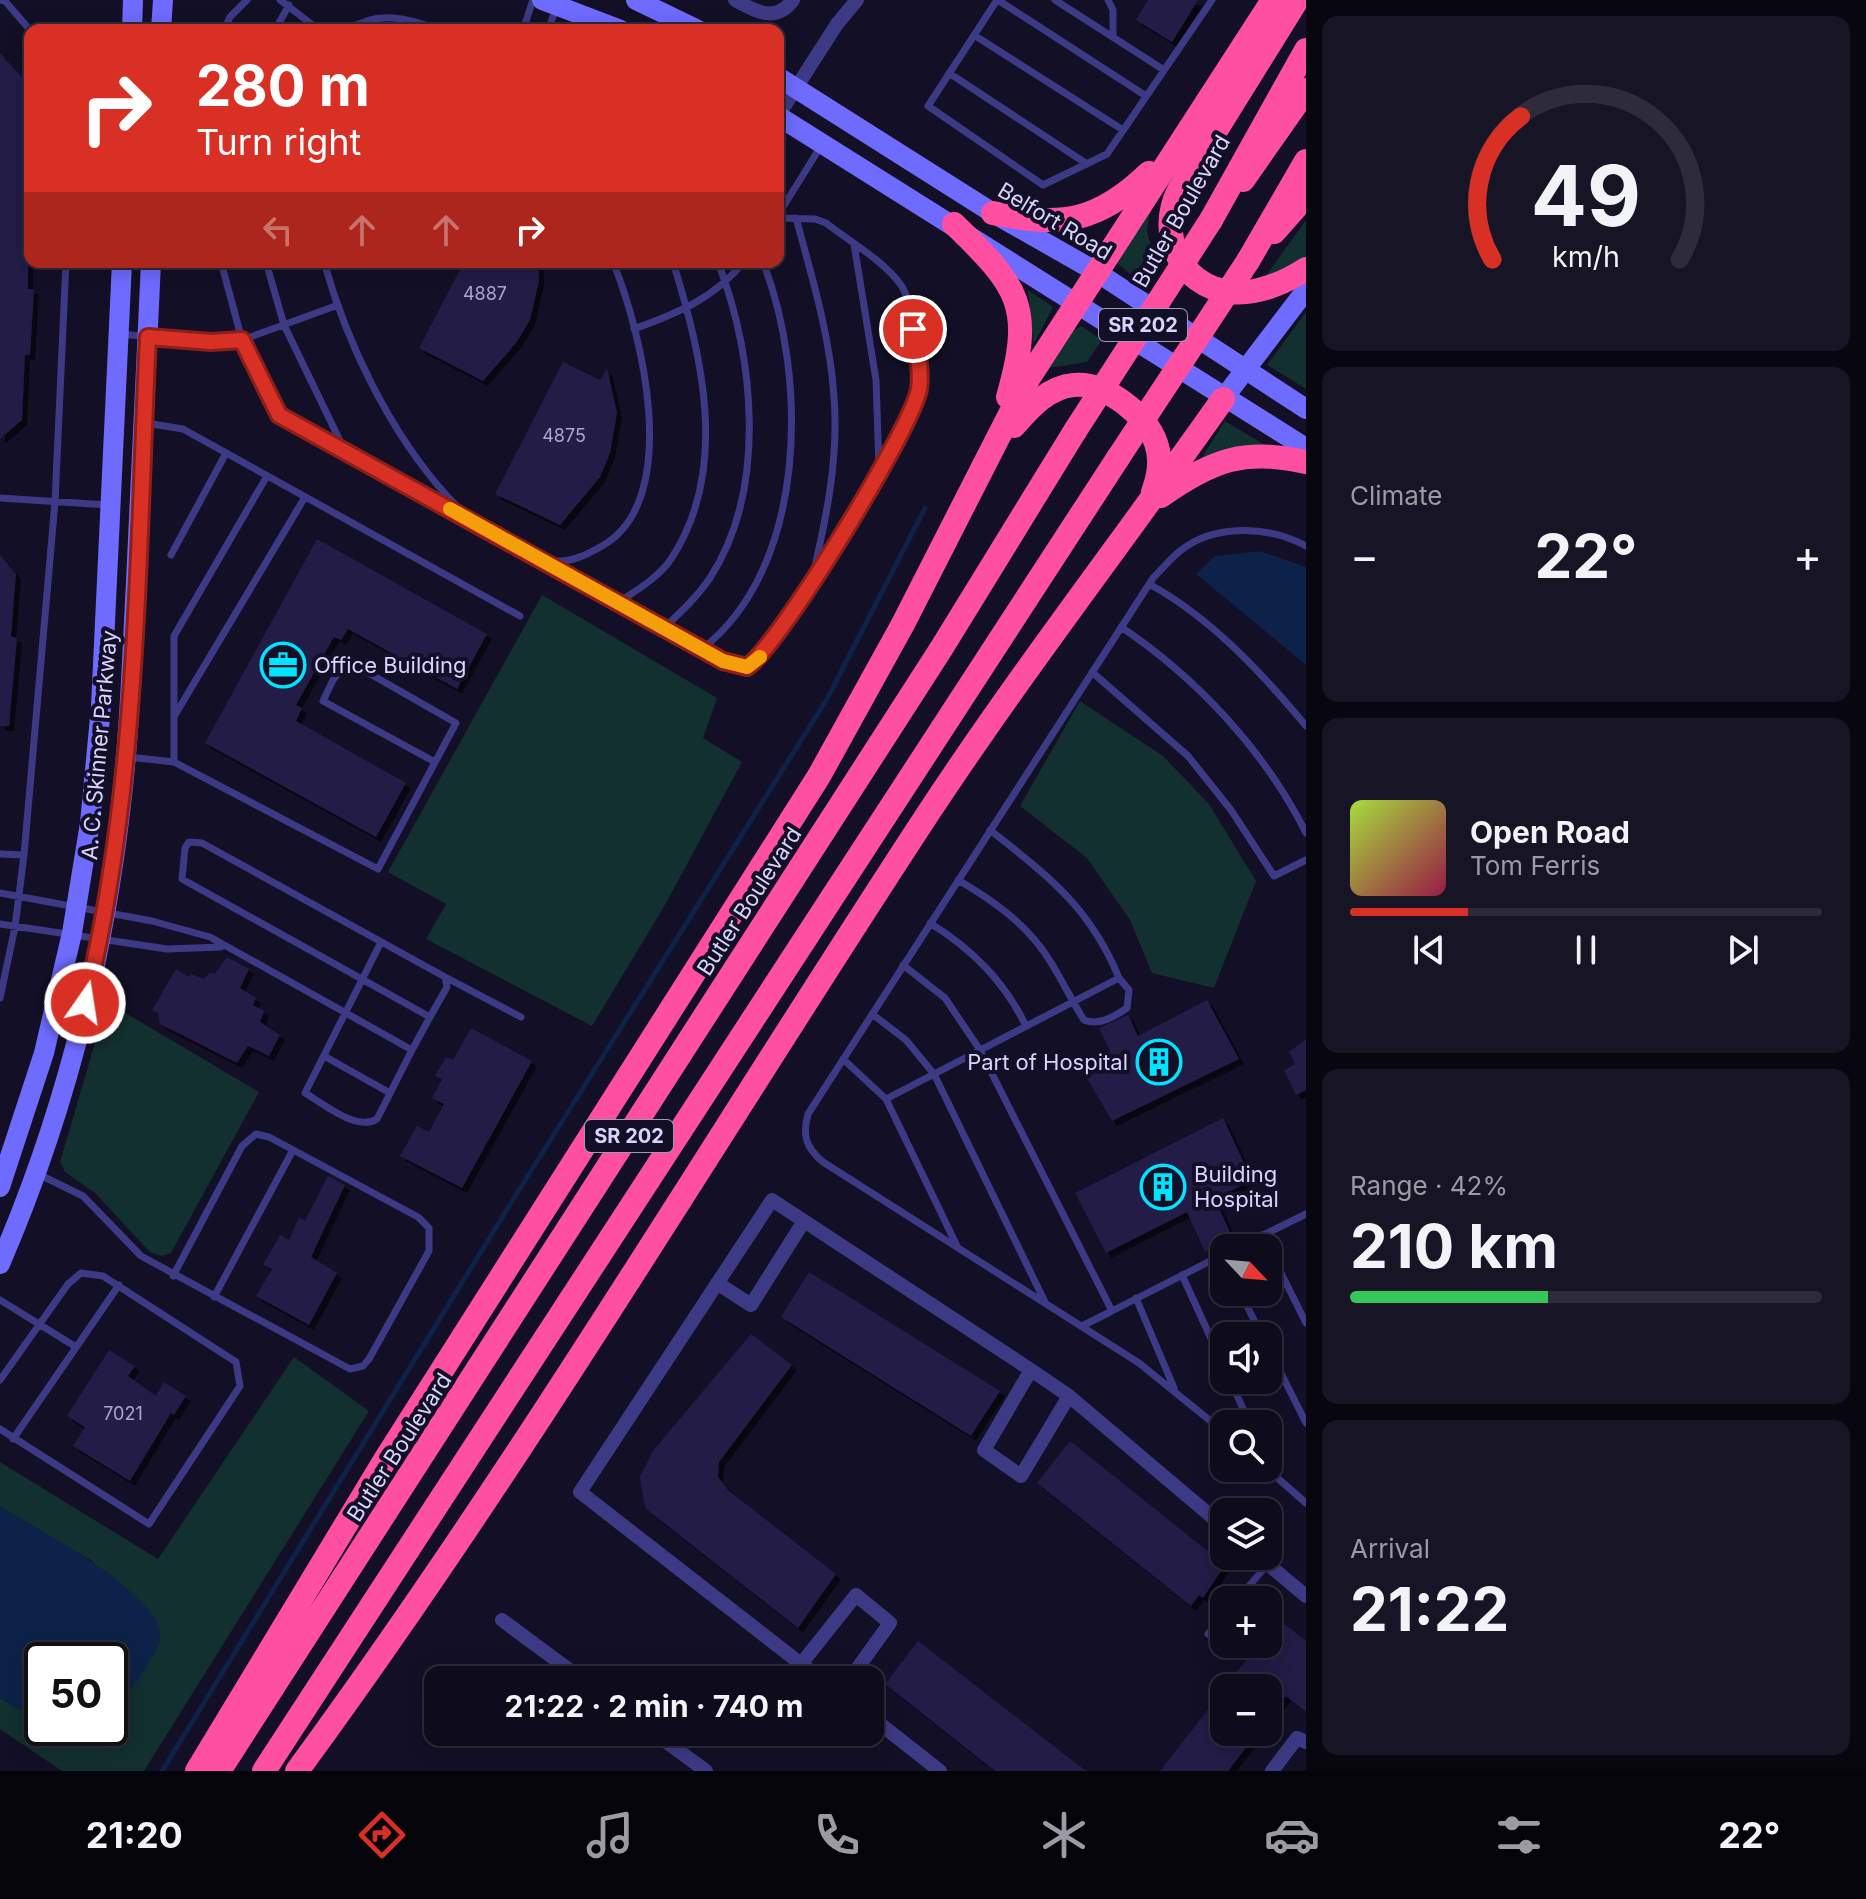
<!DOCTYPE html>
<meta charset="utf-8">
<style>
:root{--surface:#0e0b1c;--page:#171425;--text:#f1f3f6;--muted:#9b9ba3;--line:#2e2b3b;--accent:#d93025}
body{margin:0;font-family:Inter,sans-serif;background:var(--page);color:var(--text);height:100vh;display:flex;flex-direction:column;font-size:30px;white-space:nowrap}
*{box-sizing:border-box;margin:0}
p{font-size:26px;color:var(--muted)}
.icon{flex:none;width:44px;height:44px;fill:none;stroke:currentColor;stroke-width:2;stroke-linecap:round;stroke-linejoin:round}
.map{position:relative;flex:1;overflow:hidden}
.panel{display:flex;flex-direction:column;gap:16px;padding:16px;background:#08060f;width:560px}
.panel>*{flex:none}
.top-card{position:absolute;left:24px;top:24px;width:760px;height:244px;border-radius:16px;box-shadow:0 4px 20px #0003,0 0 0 2px var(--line);background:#d93025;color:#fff;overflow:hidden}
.needle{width:52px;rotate:116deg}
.controls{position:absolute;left:1210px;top:1234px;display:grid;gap:16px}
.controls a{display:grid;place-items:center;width:72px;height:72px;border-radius:16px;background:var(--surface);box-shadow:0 4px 20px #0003,0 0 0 2px var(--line);font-size:40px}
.speed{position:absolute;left:24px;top:1642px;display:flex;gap:16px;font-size:40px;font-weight:700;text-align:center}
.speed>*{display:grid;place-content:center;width:104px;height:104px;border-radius:50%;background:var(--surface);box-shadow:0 4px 20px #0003,0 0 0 2px var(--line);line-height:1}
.speed .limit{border:4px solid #111;border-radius:12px;background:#fff;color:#111}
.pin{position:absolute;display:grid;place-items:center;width:68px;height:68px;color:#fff;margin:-34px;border:4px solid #fff;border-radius:50%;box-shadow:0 2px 8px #0007}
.me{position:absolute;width:88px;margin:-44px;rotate:13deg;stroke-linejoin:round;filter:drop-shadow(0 0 6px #0008)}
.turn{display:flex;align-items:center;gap:28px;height:168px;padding:0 40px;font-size:36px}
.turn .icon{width:104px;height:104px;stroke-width:2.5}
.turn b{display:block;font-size:56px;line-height:68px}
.lanes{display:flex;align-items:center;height:76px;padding:0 40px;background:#0003;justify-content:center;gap:40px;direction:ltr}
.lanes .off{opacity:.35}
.big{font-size:60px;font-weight:700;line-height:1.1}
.panel .tile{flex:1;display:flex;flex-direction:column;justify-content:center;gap:12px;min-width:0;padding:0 28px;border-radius:16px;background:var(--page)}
.panel .dial{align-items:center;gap:0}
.dial svg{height:208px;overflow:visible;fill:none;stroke:var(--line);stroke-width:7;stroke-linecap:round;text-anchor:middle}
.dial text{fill:var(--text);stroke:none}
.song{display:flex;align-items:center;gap:24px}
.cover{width:96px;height:96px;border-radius:12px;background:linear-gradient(135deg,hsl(80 70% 55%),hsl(340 70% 35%))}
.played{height:8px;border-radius:4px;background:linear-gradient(90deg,var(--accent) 25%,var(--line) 25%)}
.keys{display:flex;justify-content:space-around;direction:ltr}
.heat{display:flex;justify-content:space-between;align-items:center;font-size:44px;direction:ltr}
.charge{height:12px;border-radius:6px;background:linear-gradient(90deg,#34c759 42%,var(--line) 0)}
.trip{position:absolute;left:424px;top:1666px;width:460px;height:80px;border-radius:16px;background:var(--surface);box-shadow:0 4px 20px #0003,0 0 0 2px var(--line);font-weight:700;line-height:80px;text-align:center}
.tab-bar{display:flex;height:128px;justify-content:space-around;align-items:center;background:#06040b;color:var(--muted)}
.tab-bar .icon{width:56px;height:56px}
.tab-bar .on{color:var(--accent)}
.tab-bar b{font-size:36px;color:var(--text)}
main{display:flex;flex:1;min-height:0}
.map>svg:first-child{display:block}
.green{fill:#12302f}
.water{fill:#0c2248}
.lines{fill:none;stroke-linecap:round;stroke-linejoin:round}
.stream{stroke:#0c2248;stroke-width:5}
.building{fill:#241b47;filter:url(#shadow)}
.lane{stroke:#3d3a85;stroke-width:7}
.street{stroke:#3d3a85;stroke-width:14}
.secondary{stroke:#6f6bff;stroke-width:20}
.highway{stroke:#ff4fa3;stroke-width:24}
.highway-bridge{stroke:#ff4fa3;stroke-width:24}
.route-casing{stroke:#8d1f18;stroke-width:20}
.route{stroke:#d93025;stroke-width:14}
.slow{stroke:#f59e0b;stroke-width:14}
.labels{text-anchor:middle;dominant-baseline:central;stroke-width:8;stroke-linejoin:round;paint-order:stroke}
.number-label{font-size:18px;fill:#aca6d1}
.shield{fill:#130f26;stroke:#9e99be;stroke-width:2}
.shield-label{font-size:20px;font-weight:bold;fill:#d9d4ff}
.street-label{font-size:22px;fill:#d9d4ff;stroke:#130f26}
.poi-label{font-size:22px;fill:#d9d4ff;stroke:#130f26;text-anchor:start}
</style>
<main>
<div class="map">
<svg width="1306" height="1771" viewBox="0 0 1306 1771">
<defs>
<filter id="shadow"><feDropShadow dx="5" dy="5" stdDeviation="0" flood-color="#0009"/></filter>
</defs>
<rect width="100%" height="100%" fill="#130f26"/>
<path class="green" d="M1151,206L1147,230L1154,260L1140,282L1117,263Z
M1306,220V260L1263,280Z
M1028,290L1053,307L1035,342H1033Z
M1306,312V389L1267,365Z
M1081,326L1102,340L1087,362L1049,368L1071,332Z
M1225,421L1265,445L1202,457Z
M542,595L717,698L703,738L742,762L665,905L592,1026L426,939L446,904L388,872Z
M1080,701L1163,756L1209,804L1256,881L1214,988L1152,973L1130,920L1087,858L1020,806Z
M107,1002L259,1092L171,1253L162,1256L150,1252L95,1193L65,1172L60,1162Z
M294,1357L369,1411L144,1771H62L0,1729V1698L42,1723V1728H52L79,1744L96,1739L104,1728H110V1718L160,1642L92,1561L0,1507V1462L158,1559Z"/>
<path class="water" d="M1260,551L1306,567V665L1196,574L1215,556Z
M0,1507C34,1527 169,1597 160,1640C157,1656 121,1702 110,1718V1660H42V1723L0,1698Z"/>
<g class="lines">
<path class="stream" d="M162,1771L509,1206L827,699L925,508"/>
</g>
<path class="building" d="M1148,0H1198L1172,42L1136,20Z
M0,53L30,86L28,289H34L30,355H25L22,420L0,439Z
M464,262H539V281L530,320L516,343L483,381L419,348Z
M563,362L600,380L607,368L617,413L610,453L600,477L560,525L495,494Z
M317,539L487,634L457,689L348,629L341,640L334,637L296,705L302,708L296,721L406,783L376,837L205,743Z
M0,555L16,574L11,636L17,638L9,726H0Z
M227,957L249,969L240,988L256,998L253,1005L264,1011L260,1022L280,1035L269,1056L248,1046L237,1063L160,1024L158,1013L152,1010L176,969L189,977L191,974L204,979L210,972L215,974Z
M1207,1000L1239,1059L1112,1121L1080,1066L1110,1050L1099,1028L1128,1015L1138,1036Z
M471,1028L532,1061L462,1188L400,1156L417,1126L429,1132L444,1104L432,1098L442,1079L435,1076L446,1057L453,1060Z
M1306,1039V1090L1296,1095L1284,1070L1295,1064L1289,1052Z
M1223,1118L1252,1180L1215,1199L1233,1239L1205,1252L1187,1212L1106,1253L1075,1193Z
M328,1176L345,1185L311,1257L337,1273L309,1325L256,1296L272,1269L263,1265L280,1235L289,1240L299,1217L305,1221Z
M809,1272L1000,1391L971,1436L781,1317Z
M751,1334L792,1365L719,1462L718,1477L729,1491L836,1574L798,1628L646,1509L644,1502L640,1477L653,1451Z
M109,1350L135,1366L128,1376L156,1396L164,1382L186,1396L174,1415L171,1413L130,1481L73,1446L85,1427L67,1416Z
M1070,1441L1225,1565L1203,1598L1199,1595L1191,1606L1037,1483Z
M1268,1611L1306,1641V1712L1286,1696L1268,1719V1688H1225L1247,1659L1228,1644H1268Z
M918,1641L1086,1771H995L885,1684Z
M1224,1689V1732H1258L1228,1771H1160Z"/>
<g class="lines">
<path class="lane" d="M0,0L5,1L30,30
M280,0L319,30
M997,0L928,106L1043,185L1107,154L1212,0
M998,0L1146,96
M1055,0L1164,70
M1108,0L1113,10V37
M224,30L230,17L247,0
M275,30L289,5
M348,30C377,10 409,18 439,30
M523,30L533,0
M548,30L557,6
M974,35L1123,130
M949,73L1087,164
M778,215L821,146
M796,218C812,277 830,336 834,397C839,458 826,520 812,579
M854,244L876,380L879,468
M221,262L242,340L279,415L466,518
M266,262L284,325L345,451
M324,262C347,344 390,433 448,497C466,517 489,530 512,542C525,549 541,560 556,561C573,562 588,554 602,546C684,500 641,330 613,262
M634,329C678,313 713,299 744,262
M119,334L211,342L242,340L338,305
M146,423L183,429L520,616
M0,498L108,505
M171,555L226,453
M537,555L738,667C745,667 749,666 755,662C786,636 920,415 920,380C920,357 913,303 901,285C884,261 849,241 826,223L815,219L778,218
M1149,584C1210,617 1262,673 1306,726
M619,602C637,590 659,577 671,559C730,470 702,356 673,262
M1121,627C1197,678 1265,751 1306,833
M664,628C680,613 697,597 710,578C768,488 754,357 718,262
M702,649C808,567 808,377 763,262
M1092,672L1188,756L1231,810L1274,876L1306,860
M175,715L305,497
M128,757L174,762L378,869L456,723L358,667H344L333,680L323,701L435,762
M174,762V636L267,476
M0,854L24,855L55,502L66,262
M958,880C994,901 1028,925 1050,961C1062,980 1072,1001 1084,1020C1099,1026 1114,1017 1127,1008L1129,990L1119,978
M0,893L152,921L210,937L412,1050L430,1017L182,879L185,848L189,842L202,843L445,977L447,987L430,1017
M930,923C973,950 1004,981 1026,1026
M0,924L167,949L221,947
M381,942L305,1093C324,1104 357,1132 377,1119L412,1050
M903,965L945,998L980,1050L1112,1311L1082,1326
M445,977L521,1017
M0,998L15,927L24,855
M872,1014L906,1040L934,1074L1045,1302
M324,1056L390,1093
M843,1059L886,1099L957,1246
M886,1099L1119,978C1090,907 1048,876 990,830
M38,1174L83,1196L141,1256L350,1369L363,1366L369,1359L429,1251V1228L418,1217L269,1137L256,1134L242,1146L173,1276
M1262,1235L1306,1323
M1237,1248L1306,1214
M1182,1275L1224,1367
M1240,1292L1262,1336
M214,1297L293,1150
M1136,1298L1174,1388
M0,1300L76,1347
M1112,1311L1224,1254
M1268,1347L1306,1423
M0,1380L68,1284L81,1273L103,1276L236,1362L240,1386L149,1524L0,1429
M1230,1380L1250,1424
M1224,1432L1139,1363L823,1162C806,1148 802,1135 808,1114L1153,578C1162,569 1170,559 1180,551C1215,523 1269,526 1306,546
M13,1439L119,1285
M1266,1468L1306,1503
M1237,1600L1268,1564
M1208,1634L1224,1615"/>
<path class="street" d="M735,0C756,12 776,23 793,0
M778,116L837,24L857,0
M717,1283L751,1305L804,1221
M1031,1370L1069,1396
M1258,1556L1306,1596
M502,1620L583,1680
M801,1664L823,1680
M849,1680L890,1623L856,1595L801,1664L580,1492L772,1200L1031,1370L984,1450L1021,1476L1069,1396L1224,1527
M870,1716L940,1771
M653,1732L706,1771
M1272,1771L1297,1738L1306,1742"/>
<path class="secondary" d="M542,0L621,30
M636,0L698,30
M132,30L133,0
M161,30L163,0
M778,77L993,213L1095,271L1306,409
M778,116L1306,448
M1223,399L1306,290
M0,1187L44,1053L72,933L90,823L101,707L122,262
M0,1264C63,1118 103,962 121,804C130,730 132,656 136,582C141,475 146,369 151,262"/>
<path class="highway" d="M1297,0L1179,190C1157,232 1179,286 1230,292C1257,295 1284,283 1306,269
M1243,180L1306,90
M993,213C1062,227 1097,223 1149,173
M1211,220L1306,50
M954,224C1019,287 1034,306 1008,397
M1274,232L1306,196
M1248,261L1306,161
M1014,426C1030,408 1048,387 1074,385C1105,382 1147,415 1156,443C1162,460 1159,476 1153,492
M1161,496C1212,460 1245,448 1306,462
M197,1771L385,1460L819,776L903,624L1028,379L1273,0
M219,1771L941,649L1075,431
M264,1771L1118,458
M297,1771C523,1463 719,1132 929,812C1022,671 1126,537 1223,399"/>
<path class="highway-bridge" d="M1075,431L1211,220
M1118,458L1248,261"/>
</g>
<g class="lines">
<g class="route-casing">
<path id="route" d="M85,1003C139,786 137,559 148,337L211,342L242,340L279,415L723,661L747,667C778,647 913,427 919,389C922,370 916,348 913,329"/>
</g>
<use href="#route" class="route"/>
<path class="slow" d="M450,509L723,661L747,667L760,657"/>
</g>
<defs>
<g id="office-ring" transform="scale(2.3)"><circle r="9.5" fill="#130f26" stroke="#00e5ff" stroke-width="1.5"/><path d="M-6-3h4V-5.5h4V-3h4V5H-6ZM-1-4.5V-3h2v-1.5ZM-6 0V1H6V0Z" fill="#00e5ff"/></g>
<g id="building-ring" transform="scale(2.3)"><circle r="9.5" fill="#130f26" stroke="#00e5ff" stroke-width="1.5"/><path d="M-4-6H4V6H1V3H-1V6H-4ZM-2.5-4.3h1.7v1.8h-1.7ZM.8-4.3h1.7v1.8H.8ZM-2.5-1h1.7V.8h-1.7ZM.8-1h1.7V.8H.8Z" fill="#00e5ff"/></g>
</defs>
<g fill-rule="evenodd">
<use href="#office-ring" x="283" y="665"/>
<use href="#building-ring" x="1159" y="1062"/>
<use href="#building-ring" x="1163" y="1187"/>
</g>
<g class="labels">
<g class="number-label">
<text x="485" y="293">4887</text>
<text x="564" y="435">4875</text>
<text x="123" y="1413">7021</text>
</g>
<g class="shield">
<rect x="1099" y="309" width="88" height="32" rx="6"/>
<rect x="585" y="1120" width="88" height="32" rx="6"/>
</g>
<g class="shield-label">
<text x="1143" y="325">SR 202</text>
<text x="629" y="1136">SR 202</text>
</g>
<g class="street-label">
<text transform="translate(1181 211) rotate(-60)">Butler Boulevard</text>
<text transform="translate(1055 221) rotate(31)">Belfort Road</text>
<text transform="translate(99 745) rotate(-85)">A. C. Skinner Parkway</text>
<text transform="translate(749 901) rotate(-57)">Butler Boulevard</text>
<text transform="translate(399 1447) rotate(-57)">Butler Boulevard</text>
</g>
<g class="poi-label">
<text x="314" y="665">Office Building</text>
<text x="1128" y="1062" text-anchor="end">Part of Hospital</text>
<text x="1194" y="1174">Building<tspan x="1194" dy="25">Hospital</tspan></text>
</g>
</g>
</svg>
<div class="controls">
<a><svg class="needle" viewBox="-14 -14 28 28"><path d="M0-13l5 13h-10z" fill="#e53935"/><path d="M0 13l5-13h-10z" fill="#9b9ba3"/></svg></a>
<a><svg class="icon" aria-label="sound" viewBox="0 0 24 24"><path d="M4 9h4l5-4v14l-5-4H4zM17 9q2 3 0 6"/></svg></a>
<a><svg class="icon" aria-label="search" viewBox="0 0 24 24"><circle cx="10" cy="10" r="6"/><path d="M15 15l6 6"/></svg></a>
<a><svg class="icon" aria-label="layers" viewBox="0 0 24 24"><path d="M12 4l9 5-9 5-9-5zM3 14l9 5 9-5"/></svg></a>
<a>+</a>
<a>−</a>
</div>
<div class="speed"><div class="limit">50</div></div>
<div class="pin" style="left:913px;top:329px;background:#d93025"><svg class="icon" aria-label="arrive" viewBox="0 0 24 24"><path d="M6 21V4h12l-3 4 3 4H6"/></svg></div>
<svg class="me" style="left:85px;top:1003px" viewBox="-20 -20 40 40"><circle r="17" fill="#d93025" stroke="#fff" stroke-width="3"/><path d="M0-11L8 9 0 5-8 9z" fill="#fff"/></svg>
<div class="trip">21:22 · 2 min · 740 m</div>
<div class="top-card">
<div class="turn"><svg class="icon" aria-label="right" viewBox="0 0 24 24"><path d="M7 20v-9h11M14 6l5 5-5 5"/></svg><div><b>280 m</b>Turn right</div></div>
<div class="lanes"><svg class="icon off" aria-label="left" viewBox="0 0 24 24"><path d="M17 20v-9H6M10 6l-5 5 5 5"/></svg><svg class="icon off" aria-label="ahead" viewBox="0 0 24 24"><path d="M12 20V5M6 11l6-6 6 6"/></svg><svg class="icon off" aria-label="ahead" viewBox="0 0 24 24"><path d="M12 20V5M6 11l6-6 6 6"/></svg><svg class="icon" aria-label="right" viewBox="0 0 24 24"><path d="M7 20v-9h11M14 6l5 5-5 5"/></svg></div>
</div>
</div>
<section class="panel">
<div class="tile dial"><svg viewBox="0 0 100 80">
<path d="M14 69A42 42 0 1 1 86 69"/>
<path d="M14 69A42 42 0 0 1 25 14" stroke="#d93025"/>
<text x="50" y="56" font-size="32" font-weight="700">49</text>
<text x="50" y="72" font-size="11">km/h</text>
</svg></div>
<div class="tile"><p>Climate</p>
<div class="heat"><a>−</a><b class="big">22°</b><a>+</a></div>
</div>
<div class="tile">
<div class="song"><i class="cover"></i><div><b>Open Road</b><p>Tom Ferris</p></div></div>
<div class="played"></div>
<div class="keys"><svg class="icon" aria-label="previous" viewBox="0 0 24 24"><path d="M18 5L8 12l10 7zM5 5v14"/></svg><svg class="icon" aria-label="pause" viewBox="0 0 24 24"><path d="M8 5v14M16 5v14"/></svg><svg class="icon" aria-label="next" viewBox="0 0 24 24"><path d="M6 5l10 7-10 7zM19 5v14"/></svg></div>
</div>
<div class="tile"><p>Range · 42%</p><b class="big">210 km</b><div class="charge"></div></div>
<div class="tile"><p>Arrival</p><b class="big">21:22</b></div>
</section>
</main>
<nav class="tab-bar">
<b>21:20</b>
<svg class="icon on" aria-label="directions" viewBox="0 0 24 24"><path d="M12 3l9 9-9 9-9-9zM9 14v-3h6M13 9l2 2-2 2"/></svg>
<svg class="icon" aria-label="music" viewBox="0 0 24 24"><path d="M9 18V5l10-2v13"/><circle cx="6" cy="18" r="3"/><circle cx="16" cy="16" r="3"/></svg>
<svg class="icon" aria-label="phone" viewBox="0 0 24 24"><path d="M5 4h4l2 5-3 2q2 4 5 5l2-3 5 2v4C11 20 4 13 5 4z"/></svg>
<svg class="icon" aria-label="climate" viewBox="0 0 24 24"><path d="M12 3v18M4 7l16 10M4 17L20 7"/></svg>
<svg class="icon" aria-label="car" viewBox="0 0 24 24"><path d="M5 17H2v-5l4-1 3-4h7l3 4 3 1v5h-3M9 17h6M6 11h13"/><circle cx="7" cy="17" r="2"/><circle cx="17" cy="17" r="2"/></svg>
<svg class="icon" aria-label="filters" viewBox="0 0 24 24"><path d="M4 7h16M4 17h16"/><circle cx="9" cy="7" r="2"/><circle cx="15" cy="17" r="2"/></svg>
<b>22°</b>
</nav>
